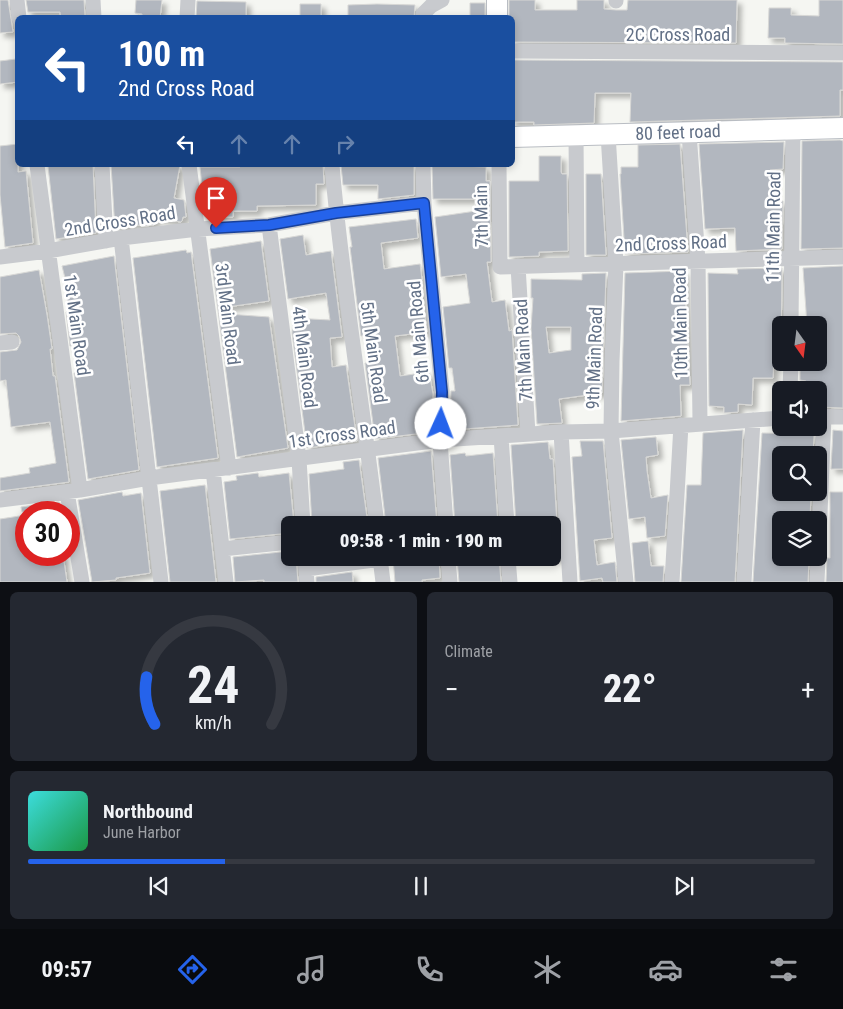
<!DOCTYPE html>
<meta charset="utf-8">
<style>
:root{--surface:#171b24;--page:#242831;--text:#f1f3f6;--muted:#9ea1a6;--line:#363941;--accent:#2563eb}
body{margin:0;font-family:"Roboto Condensed",sans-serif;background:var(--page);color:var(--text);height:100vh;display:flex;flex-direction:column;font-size:19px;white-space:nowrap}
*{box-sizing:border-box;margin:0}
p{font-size:16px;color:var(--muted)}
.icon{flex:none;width:28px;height:28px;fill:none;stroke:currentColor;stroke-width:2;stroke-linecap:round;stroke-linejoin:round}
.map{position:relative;height:582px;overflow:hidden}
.side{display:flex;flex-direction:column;gap:10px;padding:10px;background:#0d0f14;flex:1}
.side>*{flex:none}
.top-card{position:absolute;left:15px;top:15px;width:500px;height:152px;border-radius:8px;box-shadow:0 2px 8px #0003;background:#1a4fa0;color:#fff;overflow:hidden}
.needle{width:32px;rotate:166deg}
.buttons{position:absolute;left:772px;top:316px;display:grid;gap:10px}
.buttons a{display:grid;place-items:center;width:55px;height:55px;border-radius:8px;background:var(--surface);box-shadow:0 2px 8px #0003;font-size:25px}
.speed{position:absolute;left:15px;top:501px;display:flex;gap:10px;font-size:25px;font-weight:700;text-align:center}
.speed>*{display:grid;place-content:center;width:65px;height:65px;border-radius:50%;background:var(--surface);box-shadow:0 2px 8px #0003;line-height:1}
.speed .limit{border:8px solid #d22;background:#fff;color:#111}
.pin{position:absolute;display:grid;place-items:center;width:42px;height:42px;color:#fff;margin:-51px -21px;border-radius:50% 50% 50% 0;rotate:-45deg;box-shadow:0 0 5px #0007}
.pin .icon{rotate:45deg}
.me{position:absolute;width:55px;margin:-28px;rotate:2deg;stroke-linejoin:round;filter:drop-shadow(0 0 4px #0008)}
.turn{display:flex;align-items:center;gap:18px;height:105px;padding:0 20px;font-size:22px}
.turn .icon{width:65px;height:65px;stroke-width:2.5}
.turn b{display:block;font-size:35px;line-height:42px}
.lanes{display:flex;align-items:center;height:48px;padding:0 20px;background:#0003;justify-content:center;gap:25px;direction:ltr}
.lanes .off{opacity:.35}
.big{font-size:38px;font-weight:800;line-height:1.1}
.side .card{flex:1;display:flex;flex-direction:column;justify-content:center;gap:8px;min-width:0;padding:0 18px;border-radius:8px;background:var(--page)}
.side .dial{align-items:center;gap:0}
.dial svg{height:130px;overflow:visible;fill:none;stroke:var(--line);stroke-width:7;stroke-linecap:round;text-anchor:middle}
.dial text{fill:var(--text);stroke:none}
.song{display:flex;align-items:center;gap:15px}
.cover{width:60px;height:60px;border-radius:8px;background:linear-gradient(135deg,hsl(180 70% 55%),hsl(140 70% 35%))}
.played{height:5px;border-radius:2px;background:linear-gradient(90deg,var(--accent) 25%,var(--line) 25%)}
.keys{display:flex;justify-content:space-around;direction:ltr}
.heat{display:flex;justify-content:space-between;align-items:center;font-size:28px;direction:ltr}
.side .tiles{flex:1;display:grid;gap:10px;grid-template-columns:1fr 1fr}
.card:last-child{grid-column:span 2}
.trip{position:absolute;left:281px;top:516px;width:280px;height:50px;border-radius:8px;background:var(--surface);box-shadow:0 2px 8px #0003;font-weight:800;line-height:50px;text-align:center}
.tab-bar{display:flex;height:80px;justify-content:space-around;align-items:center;background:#090b0e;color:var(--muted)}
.tab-bar .icon{width:35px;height:35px}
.tab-bar .current{color:var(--accent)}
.tab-bar b{font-size:22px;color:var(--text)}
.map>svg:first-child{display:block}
.building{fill:#b2b7bf;stroke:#d7d7d5;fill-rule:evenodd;filter:url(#shadow)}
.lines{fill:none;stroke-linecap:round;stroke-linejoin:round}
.secondary-casing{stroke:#b9bdc3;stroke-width:22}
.street{stroke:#c8cace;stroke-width:15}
.secondary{stroke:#fff;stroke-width:20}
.route-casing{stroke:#184099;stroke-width:12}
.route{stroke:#2563eb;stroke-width:9}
.labels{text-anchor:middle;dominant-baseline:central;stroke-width:5;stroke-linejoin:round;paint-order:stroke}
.street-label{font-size:18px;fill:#627086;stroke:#fff}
</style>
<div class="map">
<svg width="843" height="582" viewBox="0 0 843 582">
<defs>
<filter id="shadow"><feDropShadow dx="4.5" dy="4.5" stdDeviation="2.5" flood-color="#0004"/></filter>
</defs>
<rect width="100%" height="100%" fill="#f5f6f2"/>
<path class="building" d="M0,0H8L13,32L0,33Z
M26,0H84L85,18H61L60,12H28Z
M136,0H162L160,18H142V14L135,13Z
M509,0H535V10H577V0H604V9L616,10H627L628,0H737L736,43L512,42V18H509Z
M819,0H843V44L785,43V38H768L769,8H791V15L819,16Z
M197,1L246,2V18H196Z
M470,3H485V18H470Z
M300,4H321V18H300Z
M377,4L415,5L414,18H348V5Z
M16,59L18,82L0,84V61Z
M512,60L843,62V90H840V116L630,122L631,93H595L594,123L534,125V122H512Z
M840,140L843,141V248L801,249L802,141Z
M784,142L783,169L770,170L772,201H783L782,249L736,251L735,228L705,229L699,144Z
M18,144V172L26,171L33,243L5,247L0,195V146Z
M680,144L688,252L625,254L620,174H621V167H638V145Z
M539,156H561V172L562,174H567L568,251L539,252V256L509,257V181H539Z
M65,165H93L96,233L56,239L48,166Z
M111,165H180L174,198L184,200L186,217H183L182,221L181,222L155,218L154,225L144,226L131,224L130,227L115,229Z
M240,165H323L324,184H316V205L257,206V211H233V217H205L200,167H240Z
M341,165H414V195L378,199V185H343Z
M432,165L486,167V181H490L491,262H487L492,302L505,300L509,331L512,330L518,425L450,430L451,391H455L452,368H449L443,307L470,303L466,274L441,277L435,217L476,211L475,199H433Z
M586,174H601L606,255H586Z
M416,219L418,238L381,243L384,269L420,264L422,280H420L427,332L395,336L400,376L429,372L433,394L431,432L375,439L365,363H368L365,336H361L350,247H352L349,227Z
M303,235L306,255L331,251L342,337L330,338L332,367L346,365L357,441L307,448L292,333L293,318L330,320L326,293L288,299L280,239Z
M261,241L269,301L227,307L228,314L269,317L288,448L237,457L210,249Z
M186,250L187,253L191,252L218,458L157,467L133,258Z
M114,256L139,470L88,479L74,373L76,372L73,346H70L66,312L69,311L66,290H68L62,266Z
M843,266V408L819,407V390H806V381L800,380V363H819V325H807L803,268Z
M782,268L781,354H774L773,378H753L752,405L738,404V412L724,413V407L709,406L708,273L738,274L737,269Z
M39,270L47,315L52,349H50L53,376H55L69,482L0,491V478L30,473L29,468L56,463L50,422L11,427L6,380L0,381V352L17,350L21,342L19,336L16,333L0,334V277Z
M684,271L690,385H680L681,416L621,421L625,273Z
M606,273L602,393L559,399L562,423L537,424L531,328L533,298H531V279L582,280V274ZM546,327H571V350L549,353Z
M743,430L735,582H681L687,485H701L703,433Z
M833,430L843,431V469H831Z
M762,433L814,434L813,455H781V492H811L810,520H781V558H809L808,582H753Z
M656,437L658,455L646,457L647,471L651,498L668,495L665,536L647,538L645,517L629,519L621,440Z
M580,441H603L612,538L594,540L597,565L615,562L617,582H603L602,578L580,581L572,457L582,456Z
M548,442L550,459H553L559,558H552V525H516L511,445Z
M431,451L437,525H386L378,458Z
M465,453L466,456L493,453L498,525H455L450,455Z
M359,460L368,525H312L309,474L344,469L343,462Z
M258,473L259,477L289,473L294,525H290V533L230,539L224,482L237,480L236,476Z
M205,485L216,582H170L160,491Z
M122,492L123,496L141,493L150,573L116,578V580L92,582L78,500Z
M830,492H843V582H826L827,558H830Z
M59,502L61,512H22L21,507Z
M26,515V555H63L67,582H0V519Z
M648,541L651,566H664L663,582H635L632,543Z
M290,551V558H296L298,582H264V580L235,582L233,557Z
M393,558H439L440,578L422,580V582H395Z
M457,558H499L501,582H459Z
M352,572L353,582H316V577Z"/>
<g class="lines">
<g class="secondary-casing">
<path id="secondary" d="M497,18V0
M512,137L843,128"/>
</g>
<path class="street" d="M17,0L19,18
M93,0L94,18
M616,1V0
M187,18L188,0
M423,18V14L431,6L442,0
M512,51L843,53
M689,132L698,261L700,423
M608,134L616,264L612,361L611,431L626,582
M576,135L577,265
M37,165L80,490
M102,165L106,241
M189,165L229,468
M332,165C342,285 363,405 377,525
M423,165L424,203L442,391L440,440L446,525
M499,165L500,267L843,257
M269,225L299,459L303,525
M121,238L161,582
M0,257L48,251L121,238L198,229L269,225L336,213L424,203
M518,266L528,434
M791,325L793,129
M0,343L12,342
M790,390L791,362
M819,416L843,417
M561,432L570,582
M501,436L507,525
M213,470L226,582
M67,492L82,582
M0,500L80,490L149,478L440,440L561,432L611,431L781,418
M819,538L824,416
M222,549L290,542
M305,558L307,582
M380,558L383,582
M448,558L450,582
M508,558L510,582
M306,569L381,559
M672,582L681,425
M744,582L753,420
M817,582L818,558"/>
<use href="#secondary" class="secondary"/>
</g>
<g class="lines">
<g class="route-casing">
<path id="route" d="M216,228L269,225L336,213L424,203L442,392L441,424"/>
</g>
<use href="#route" class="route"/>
</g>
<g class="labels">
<g class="street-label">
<text x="678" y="34">2C Cross Road</text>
<text transform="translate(678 132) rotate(-2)">80 feet road</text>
<text transform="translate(481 216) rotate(-91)">7th Main</text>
<text transform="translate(120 221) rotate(-9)">2nd Cross Road</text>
<text transform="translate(773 227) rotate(-89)">11th Main Road</text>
<text transform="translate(671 243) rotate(-2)">2nd Cross Road</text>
<text transform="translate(228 314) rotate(83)">3rd Main Road</text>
<text transform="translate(680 323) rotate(-91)">10th Main Road</text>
<text transform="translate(77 325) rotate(82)">1st Main Road</text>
<text transform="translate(418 332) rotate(-95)">6th Main Road</text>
<text transform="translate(523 350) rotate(-93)">7th Main Road</text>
<text transform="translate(374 352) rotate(82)">5th Main Road</text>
<text transform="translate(305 357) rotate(83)">4th Main Road</text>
<text transform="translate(594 358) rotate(-88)">9th Main Road</text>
<text transform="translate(342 434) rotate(-8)">1st Cross Road</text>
</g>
</g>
</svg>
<div class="buttons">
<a><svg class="needle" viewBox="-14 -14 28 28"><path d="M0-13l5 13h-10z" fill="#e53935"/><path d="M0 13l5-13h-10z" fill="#9ea1a6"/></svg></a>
<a><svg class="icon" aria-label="sound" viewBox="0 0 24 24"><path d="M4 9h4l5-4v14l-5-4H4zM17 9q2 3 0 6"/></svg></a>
<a><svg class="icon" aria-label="search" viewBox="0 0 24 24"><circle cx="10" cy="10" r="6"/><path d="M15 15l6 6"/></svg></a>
<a><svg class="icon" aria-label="layers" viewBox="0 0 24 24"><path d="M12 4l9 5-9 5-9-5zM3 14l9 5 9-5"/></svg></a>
</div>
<div class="speed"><div class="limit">30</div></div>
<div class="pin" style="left:216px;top:228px;background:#d93025"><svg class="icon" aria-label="arrive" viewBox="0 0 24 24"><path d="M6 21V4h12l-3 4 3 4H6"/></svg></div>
<svg class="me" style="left:441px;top:424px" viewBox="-20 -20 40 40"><circle r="19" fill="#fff"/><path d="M0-13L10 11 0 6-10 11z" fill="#2563eb"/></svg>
<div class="trip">09:58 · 1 min · 190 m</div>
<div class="top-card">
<div class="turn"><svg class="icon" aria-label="left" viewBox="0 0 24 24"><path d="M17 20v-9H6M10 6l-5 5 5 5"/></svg><div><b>100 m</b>2nd Cross Road</div></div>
<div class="lanes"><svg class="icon" aria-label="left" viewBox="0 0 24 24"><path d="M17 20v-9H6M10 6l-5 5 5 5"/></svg><svg class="icon off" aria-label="ahead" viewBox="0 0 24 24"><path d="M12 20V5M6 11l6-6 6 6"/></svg><svg class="icon off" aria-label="ahead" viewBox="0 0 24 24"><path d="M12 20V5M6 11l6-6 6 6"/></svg><svg class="icon off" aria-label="right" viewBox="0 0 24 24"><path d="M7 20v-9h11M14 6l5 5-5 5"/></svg></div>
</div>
</div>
<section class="side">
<div class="tiles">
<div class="card dial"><svg viewBox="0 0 100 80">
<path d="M14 69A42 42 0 1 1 86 69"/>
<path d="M14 69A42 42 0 0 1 9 40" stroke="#2563eb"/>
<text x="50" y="56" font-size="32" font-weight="700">24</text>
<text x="50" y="72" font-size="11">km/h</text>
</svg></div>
<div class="card"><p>Climate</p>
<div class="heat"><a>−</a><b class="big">22°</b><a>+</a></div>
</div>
<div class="card">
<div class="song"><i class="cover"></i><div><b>Northbound</b><p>June Harbor</p></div></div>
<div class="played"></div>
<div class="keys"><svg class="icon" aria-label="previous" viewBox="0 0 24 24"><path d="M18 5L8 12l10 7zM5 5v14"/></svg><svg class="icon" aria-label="pause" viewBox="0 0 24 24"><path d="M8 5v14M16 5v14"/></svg><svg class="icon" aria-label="next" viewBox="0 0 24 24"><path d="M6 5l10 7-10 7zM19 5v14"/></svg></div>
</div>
</div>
</section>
<nav class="tab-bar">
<b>09:57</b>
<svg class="icon current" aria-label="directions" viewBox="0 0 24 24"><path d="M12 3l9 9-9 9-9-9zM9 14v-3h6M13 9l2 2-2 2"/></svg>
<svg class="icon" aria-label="music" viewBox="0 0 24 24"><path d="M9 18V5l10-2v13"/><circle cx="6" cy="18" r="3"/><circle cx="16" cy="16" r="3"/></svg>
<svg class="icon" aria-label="phone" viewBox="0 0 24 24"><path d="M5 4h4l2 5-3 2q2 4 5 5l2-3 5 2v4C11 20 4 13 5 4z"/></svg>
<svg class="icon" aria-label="climate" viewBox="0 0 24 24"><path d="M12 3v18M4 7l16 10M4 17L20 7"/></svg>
<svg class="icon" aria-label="car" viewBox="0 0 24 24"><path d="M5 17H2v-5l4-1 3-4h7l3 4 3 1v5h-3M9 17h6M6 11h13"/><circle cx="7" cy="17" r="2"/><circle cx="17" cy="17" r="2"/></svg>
<svg class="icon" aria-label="filters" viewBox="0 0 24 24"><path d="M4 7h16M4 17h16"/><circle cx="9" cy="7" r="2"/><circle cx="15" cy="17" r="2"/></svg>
</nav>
